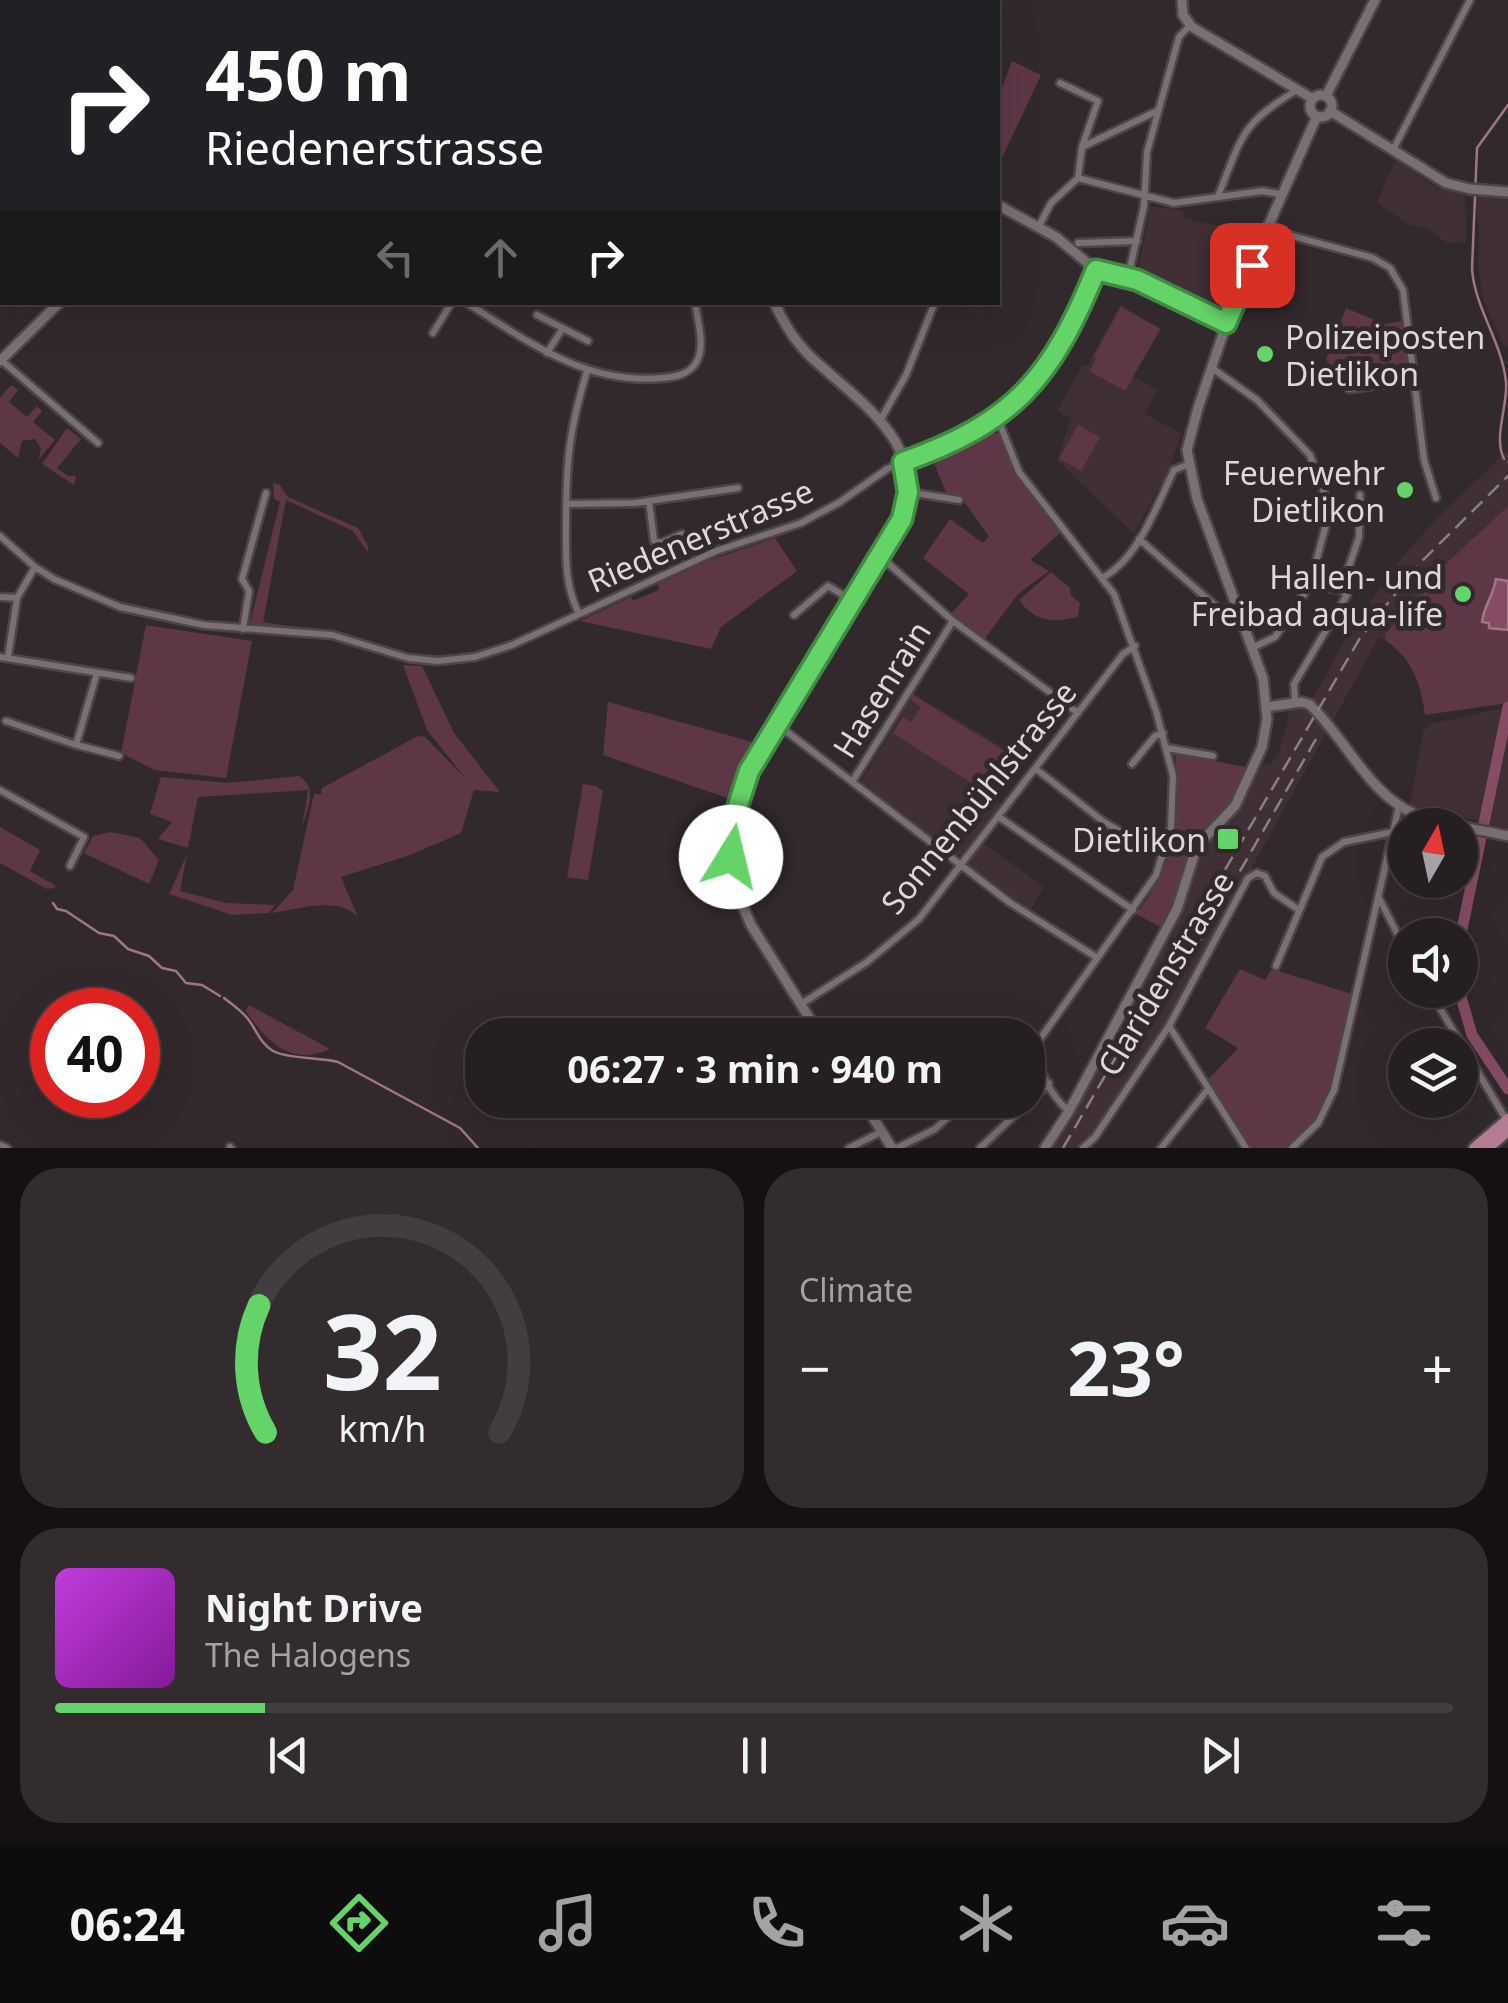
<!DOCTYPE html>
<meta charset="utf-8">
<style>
:root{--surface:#261f21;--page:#322c2e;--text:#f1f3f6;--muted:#a4a2a5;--line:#423d3f;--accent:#64d468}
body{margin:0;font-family:"Noto Sans",sans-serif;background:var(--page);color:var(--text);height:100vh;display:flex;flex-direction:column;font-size:38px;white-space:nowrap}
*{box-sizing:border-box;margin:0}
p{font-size:32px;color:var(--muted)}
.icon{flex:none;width:55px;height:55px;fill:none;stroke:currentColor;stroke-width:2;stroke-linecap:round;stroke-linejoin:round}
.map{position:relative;height:1148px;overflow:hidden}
.drawer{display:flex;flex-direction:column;gap:20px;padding:20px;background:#151112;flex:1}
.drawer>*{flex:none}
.guide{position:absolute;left:0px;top:0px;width:1000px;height:305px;box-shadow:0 10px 40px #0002,0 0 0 2px var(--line);background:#202124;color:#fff;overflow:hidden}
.needle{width:65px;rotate:9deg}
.fabs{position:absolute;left:1388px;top:808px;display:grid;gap:20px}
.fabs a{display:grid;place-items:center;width:90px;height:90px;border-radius:50%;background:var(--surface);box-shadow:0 10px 40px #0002,0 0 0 2px var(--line);font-size:50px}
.speed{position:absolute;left:30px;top:988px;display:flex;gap:20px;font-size:50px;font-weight:700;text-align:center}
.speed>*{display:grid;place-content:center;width:130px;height:130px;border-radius:50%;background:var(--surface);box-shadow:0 10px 40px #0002,0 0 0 2px var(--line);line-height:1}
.speed .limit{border:15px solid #d22;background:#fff;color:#111}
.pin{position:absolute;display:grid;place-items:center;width:85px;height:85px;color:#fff;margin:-42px;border-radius:20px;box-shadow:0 5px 15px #0006}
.me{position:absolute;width:110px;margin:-55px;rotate:9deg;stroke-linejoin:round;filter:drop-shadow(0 0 8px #0008)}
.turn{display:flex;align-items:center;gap:35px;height:210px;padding:0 40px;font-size:45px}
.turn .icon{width:130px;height:130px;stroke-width:2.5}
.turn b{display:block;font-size:70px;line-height:85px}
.lanes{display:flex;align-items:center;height:95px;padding:0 40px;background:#0003;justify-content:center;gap:50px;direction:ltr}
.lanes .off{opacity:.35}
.big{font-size:75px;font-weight:700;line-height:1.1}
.drawer .card{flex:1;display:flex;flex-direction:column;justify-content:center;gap:15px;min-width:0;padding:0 35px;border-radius:40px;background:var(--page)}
.drawer .dial{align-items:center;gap:0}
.dial svg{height:260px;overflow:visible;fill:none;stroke:var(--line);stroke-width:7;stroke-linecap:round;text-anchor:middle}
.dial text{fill:var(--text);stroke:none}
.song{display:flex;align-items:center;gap:30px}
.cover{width:120px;height:120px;border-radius:15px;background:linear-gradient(135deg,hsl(290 70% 55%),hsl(290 70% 35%))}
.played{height:10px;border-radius:5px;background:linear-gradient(90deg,var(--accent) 15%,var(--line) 15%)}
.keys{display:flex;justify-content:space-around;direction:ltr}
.heat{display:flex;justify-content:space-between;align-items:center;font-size:55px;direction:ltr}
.drawer .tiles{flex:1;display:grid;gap:20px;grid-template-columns:1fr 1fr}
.card:last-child{grid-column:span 2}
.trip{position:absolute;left:465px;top:1018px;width:580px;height:100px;border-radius:40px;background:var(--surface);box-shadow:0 10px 40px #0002,0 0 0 2px var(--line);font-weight:700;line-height:100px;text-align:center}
.dock{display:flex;height:160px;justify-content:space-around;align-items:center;background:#0f0c0d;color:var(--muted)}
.dock .icon{width:70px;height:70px}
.dock .active{color:var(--accent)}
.dock b{font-size:45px;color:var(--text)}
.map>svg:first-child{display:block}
.built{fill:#403036}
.green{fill:#5e3747}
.water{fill:#854c64;stroke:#a07687;stroke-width:2.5}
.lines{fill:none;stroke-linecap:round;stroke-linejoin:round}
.stream{stroke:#a07687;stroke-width:2.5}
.river{stroke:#854c64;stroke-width:11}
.street-casing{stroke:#4d4548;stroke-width:11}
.secondary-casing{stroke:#4d4548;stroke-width:14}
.primary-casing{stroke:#4d4548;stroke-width:15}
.street{stroke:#7a6f73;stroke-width:6}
.secondary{stroke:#7a6f73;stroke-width:9}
.primary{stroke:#b47d93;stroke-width:10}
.rail{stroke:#888083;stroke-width:2.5;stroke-dasharray:15 8;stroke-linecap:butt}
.route-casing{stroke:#418a44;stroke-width:25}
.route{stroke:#64d468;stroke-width:18}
.poi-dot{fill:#64d468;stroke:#32292c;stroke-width:4}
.labels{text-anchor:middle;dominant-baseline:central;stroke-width:10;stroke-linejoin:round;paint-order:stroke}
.poi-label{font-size:32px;fill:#dfd8da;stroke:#32292c;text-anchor:end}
.street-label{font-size:32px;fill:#dfd8da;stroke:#32292c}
</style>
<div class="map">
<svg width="1508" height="1148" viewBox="0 0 1508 1148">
<rect width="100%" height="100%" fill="#32292c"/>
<path class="built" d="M1396,160L1432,185L1465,195L1466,242L1447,243L1427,228L1409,225L1377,202Z
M1474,195L1508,197V346L1504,347L1484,300L1478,266L1479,225Z
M1150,206L1183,211L1184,217L1198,222L1242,229L1223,277L1235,285L1224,310L1208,309L1138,272Z
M1120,305L1162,329L1133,377L1158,390L1145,414L1182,434L1167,472L1134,534L1057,460L1071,419L1057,411L1083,365L1087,366Z
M1508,450V506L1437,572L1386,632L1385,640L1379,637L1160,1034L1090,1137L1079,1148H1049L1081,1098L1138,991L1143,988L1152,972L1178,919L1201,846L1238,807L1262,762L1271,765L1279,753L1289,717L1287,712L1302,709L1306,711L1350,631L1399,561L1437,518Z
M914,694L1014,754L987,794L1003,805L963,855H956L936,840L861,781Z
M1508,707V828L1410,805L1423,732L1431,724Z
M983,843L1044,887L1030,910L971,867L969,859Z"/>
<path class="green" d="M1012,61L1041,75L1002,158L998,156V98Z
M1218,226L1242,229L1223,277L1235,285L1231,296L1212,292L1225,234L1217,231Z
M1121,307L1160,329L1125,391L1090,371L1096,358L1094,356Z
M1346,308L1384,324L1402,321L1408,377L1356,384L1345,381L1326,361L1331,362L1326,360Z
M11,385L18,390L9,402L27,417L37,406L42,411L33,422L55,440L38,460L41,449L35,439L22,441L18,458L0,443V398Z
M1078,425L1100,437L1081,471L1059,459Z
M67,428L81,439L57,468L68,476H76L74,485L42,464Z
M990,430L1000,435L1016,477L1061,532L1030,560L1049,571L1018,594L983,641L950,615L969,594L923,558L950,519L983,543L989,536L965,503L948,497L932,458Z
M273,483L279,484L288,497L358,528L369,548L367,551L353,531L286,500L263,622L296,627H249L280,502L274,499Z
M1508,506V703L1425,715C1421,683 1412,659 1385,640L1386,633L1437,572Z
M775,538L797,571L721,627L711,649L580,621L631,597L633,601L659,590L658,584L710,560Z
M1051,572L1070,588L1071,595L1080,603L1078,617C1052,623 1035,622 1019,600Z
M146,625L252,641L226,778L155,770L121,753Z
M403,665L422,666L454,733L500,792L474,790L461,833L410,855L341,877L358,917C337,896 299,909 272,913L293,890L314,794H321L322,788L418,736L425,737L466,779L427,730Z
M913,695L1012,756L987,793L893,733L903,717L911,722L921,707L911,700Z
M608,702L756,743L730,799L603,755Z
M1175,753L1250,768L1229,805L1199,839L1181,895L1164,929L1136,914C1177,862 1181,818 1175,753Z
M299,776C319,788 307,810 302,828L308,790L198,797L188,848L158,839L172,822L150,814L161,777L229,783Z
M583,784L596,786L603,791L588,880L567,877Z
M0,827L40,850L30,871L56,886L54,888L47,889L0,863Z
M110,832L140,838L159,860L149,884L84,853L93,836Z
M187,854L180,891L226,903L275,905L269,913L232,915L169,894Z
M1240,969L1265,980L1272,969L1355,995L1336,1081L1324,1113L1292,1148H1246L1205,1083L1238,1048L1205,1028Z
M249,1005L330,1049C291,1067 266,1041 246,1011Z"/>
<path class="water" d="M1496,579L1508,581V630L1489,628V623L1482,622C1484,605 1493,597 1496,579Z"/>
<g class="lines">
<path class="stream" d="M1504,459C1493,436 1508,407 1506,382C1502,342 1475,309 1472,269L1477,148L1508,105
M53,903L57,909L66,911L99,933L114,936L128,949L149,956L162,968L176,971L186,983L202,985L220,996
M224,998C233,1005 241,1010 248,1019C257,1031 260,1043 273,1051C288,1059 319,1057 338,1062L460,1128L478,1148"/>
<path class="river" d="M1460,939L1508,707
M1459,990L1472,1035L1508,1089"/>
<g class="street-casing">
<path id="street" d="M1060,83L1098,101L1082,147
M1393,150L1470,0
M1078,178L1174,203L1262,191L1280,194
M1218,196C1242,137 1240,124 1297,90
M1039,226L1051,203L1078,178L1082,147L1157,111
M1267,229L1373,258L1390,268L1403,290L1424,460L1436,498
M1078,243L1137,241
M1128,277L1144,206L1147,152L1179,37L1190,25
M465,302C528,341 584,385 662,378C678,377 694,373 699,356C704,341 697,318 695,302
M537,315L588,341
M433,333L452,302
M547,353L563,328
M1,360L98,443
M1212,368L1257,400L1310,455L1330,509L1310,585L1275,637L1252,648
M1349,389L1414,380
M997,417L1019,472L1114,594L1156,711L1173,776L1171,827L1156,875L1038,1042C1034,1064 1051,1097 1069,1111
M881,419L906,375L935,302
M908,492L959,500
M649,501L654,541L661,543L682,534
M566,504L635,503L738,488
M0,536L35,567L54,579L120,607L204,625L332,635L408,658L438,661L475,657L512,645L716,551L801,523L840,502L887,469L973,433L1013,403L1059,350L1096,270
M1139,539L1219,609L1237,608
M881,557L953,621L1078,713
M1104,577C1139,557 1157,505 1174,470L1187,465
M1341,590L1359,537L1360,495
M0,597L17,598
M579,614C564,584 566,556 566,523C566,462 569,430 587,371
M794,615L828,586L853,601
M243,629L249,591L242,579L266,493
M0,657L131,678
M8,657L17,598L35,567
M1295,702L1294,684L1347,595L1341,590L1310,585
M6,721L76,745L97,673
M778,725L1009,902L1096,957
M77,745L119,756
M1167,748L1213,756
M1132,764L1155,736L1163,733
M1036,769L1104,822L1163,856
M852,782L953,621
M0,790L84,837L70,866
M999,817L1133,910
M1379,898L1405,949
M1276,966L1322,857L1344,842L1393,832
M1429,990L1507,1121
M801,1004L867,962L919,919L1123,654L1135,646
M1169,1026L1246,1148
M0,1145L7,1148
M230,1147L231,1148
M849,1148L881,1132
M897,1148L935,1129L966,1100
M980,1148L1049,1083
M1083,1148L1095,1137L1169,1026L1248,878L1257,873L1265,876L1274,893L1299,910
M1161,1148L1208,1089
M1292,1148L1318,1123L1334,1090L1399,806"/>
</g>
<g class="secondary-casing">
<path id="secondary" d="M326,0L332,2
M1182,0L1183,15L1192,27L1313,99
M376,2L379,0
M1310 106a11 11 0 1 1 22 0a11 11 0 1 1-22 0Z
M1326,96L1375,0
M1330,111L1446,183L1470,189L1508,192
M998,205L1056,237L1096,270L1137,280L1227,323
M774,302C783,322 793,339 808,354C856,401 935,444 899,525L761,751L734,808L731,857L738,895L751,925L820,1035
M0,361L60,302
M1267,707L1301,702L1309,704C1346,738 1368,795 1417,815C1445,826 1479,829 1508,836
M862,1100L892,1148
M1045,1148L1069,1111L1177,909L1197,846L1235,806L1262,747L1267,719L1263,678L1197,499L1187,450L1198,408L1231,310L1317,116"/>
</g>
<g class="primary-casing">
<path id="primary" d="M1474,1148L1508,1119
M1488,1148L1508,1131"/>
</g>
<use href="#street" class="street"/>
<use href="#secondary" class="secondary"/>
<use href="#primary" class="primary"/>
<path class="rail" d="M1171,991L1316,739
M1063,1148L1360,638L1419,564L1508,476"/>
</g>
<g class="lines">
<g class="route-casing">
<path id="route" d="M731,857L732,824L749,771L902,519L908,492L903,462C1015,422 1051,379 1096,270L1137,280L1226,323L1252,265"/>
</g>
<use href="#route" class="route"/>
</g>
<g class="poi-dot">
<circle cx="1265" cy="354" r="10"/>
<circle cx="1405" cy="490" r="10"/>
<circle cx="1463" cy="594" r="10"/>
<rect x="1216" y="827" width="24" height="24" rx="5"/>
</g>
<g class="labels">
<g class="poi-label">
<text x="1285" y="336" text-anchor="start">Polizeiposten<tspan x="1285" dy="37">Dietlikon</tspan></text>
<text x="1385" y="472">Feuerwehr<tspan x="1385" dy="37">Dietlikon</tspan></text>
<text x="1443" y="576">Hallen- und<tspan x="1443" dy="37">Freibad aqua-life</tspan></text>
<text x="1206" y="839">Dietlikon</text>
</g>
<g class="street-label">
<text transform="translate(700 535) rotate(-23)">Riedenerstrasse</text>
<text transform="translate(881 689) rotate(-58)">Hasenrain</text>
<text transform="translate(978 797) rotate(-51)">Sonnenbühlstrasse</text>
<text transform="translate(1165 973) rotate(-59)">Claridenstrasse</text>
</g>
</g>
</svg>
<div class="fabs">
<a><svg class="needle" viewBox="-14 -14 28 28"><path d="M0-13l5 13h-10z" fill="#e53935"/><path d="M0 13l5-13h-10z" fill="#a4a2a5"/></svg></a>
<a><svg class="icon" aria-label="sound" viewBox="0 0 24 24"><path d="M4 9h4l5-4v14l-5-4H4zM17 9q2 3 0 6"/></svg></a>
<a><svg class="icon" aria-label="layers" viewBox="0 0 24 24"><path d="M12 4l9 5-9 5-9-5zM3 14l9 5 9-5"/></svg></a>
</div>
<div class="speed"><div class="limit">40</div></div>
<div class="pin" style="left:1252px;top:265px;background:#d93025"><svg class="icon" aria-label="arrive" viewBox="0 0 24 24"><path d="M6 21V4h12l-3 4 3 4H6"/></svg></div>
<svg class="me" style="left:731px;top:857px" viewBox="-20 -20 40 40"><circle r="19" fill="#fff"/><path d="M0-13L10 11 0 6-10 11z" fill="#64d468"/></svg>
<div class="trip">06:27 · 3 min · 940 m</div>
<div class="guide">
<div class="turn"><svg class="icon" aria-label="right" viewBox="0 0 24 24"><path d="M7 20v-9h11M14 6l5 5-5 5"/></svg><div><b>450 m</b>Riedenerstrasse</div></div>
<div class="lanes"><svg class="icon off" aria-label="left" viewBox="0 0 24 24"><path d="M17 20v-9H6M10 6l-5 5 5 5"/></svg><svg class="icon off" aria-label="ahead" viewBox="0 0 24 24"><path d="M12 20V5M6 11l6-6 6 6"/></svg><svg class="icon" aria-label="right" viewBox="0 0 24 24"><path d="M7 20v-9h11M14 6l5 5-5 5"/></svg></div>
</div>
</div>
<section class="drawer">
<div class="tiles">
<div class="card dial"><svg viewBox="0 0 100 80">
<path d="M14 69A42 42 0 1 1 86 69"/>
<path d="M14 69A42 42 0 0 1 12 30" stroke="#64d468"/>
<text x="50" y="56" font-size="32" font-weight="700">32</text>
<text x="50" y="72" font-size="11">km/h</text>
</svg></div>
<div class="card"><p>Climate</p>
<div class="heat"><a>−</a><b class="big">23°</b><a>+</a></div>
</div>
<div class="card">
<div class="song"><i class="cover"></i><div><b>Night Drive</b><p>The Halogens</p></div></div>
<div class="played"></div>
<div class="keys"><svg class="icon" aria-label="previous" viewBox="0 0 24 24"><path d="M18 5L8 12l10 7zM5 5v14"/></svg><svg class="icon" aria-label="pause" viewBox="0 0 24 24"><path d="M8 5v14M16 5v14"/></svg><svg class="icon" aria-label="next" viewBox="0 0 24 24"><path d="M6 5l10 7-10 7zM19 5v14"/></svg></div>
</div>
</div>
</section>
<nav class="dock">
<b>06:24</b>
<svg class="icon active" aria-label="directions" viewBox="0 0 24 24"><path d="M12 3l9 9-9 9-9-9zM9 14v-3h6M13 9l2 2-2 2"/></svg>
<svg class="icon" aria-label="music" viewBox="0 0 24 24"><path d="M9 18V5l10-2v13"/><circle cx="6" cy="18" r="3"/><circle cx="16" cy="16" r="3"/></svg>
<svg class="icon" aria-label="phone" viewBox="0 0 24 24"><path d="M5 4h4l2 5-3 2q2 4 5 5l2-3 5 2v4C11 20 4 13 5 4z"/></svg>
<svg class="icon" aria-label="climate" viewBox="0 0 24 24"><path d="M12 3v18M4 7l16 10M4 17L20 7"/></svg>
<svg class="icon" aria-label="car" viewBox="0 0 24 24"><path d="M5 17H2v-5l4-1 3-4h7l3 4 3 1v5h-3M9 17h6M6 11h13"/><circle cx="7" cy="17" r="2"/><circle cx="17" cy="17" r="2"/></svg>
<svg class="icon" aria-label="filters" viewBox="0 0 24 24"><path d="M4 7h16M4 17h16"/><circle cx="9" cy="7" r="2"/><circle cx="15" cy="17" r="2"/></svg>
</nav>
